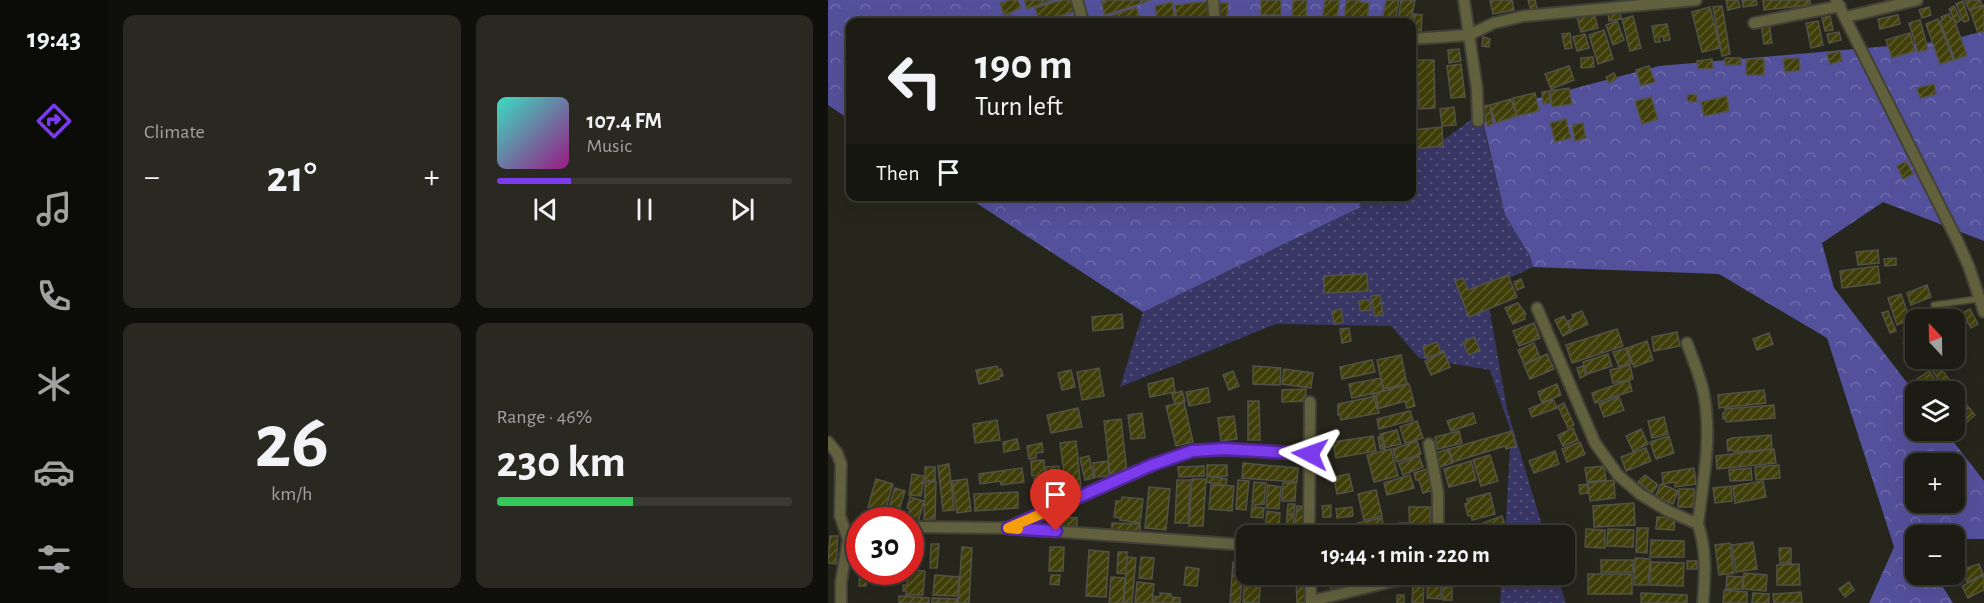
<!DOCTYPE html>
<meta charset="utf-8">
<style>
:root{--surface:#1c1c15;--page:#292922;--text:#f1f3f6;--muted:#a0a1a0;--line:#3a3a34;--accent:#7c3aed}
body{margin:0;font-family:"Alegreya Sans",sans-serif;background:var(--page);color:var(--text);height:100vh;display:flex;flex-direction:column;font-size:22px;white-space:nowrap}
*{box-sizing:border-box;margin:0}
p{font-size:20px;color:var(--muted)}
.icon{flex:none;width:33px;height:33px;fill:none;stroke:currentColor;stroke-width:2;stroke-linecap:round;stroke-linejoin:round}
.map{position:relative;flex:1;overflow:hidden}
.details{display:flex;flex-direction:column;gap:15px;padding:15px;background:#0f0f0c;width:720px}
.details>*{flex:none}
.guide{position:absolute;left:18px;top:18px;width:570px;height:183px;border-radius:12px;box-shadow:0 6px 24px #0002,0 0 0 2px var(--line);background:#1c1c15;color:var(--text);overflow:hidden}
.needle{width:39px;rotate:338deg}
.controls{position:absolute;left:1077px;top:309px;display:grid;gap:12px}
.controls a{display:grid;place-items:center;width:60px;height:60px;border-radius:12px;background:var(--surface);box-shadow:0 6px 24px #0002,0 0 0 2px var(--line);font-size:30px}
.speed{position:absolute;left:18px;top:507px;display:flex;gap:12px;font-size:30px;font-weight:700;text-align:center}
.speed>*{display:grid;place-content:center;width:78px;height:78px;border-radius:50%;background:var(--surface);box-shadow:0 6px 24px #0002,0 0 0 2px var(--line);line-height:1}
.speed .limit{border:9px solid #d22;background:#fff;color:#111}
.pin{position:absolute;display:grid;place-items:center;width:51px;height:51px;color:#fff;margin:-62px -26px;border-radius:50% 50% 50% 0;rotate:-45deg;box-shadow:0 0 6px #0007}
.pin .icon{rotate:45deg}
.me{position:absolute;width:66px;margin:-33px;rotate:274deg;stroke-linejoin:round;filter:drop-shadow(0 0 4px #0008)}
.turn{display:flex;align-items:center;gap:21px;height:126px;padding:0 30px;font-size:27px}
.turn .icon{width:78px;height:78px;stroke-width:2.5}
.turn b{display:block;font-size:42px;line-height:51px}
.then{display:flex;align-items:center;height:57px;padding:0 30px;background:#0003;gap:12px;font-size:22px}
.big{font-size:45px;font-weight:700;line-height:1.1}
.details .widget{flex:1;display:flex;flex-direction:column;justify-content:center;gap:9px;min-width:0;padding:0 21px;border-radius:12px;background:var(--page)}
.details .dial{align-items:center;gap:0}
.dial b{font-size:78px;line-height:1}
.song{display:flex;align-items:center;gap:18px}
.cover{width:72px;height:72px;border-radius:9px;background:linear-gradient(135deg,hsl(170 70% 55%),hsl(310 70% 35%))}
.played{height:6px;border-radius:3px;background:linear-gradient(90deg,var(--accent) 25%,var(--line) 25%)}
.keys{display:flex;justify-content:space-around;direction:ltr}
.heat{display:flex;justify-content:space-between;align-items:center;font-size:33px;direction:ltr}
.charge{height:9px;border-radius:4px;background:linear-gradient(90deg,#34c759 46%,var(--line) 0)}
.details .tiles{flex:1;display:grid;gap:15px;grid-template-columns:repeat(2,1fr)}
.trip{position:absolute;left:408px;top:525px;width:339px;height:60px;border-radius:12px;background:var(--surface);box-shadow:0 6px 24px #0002,0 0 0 2px var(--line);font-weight:700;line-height:60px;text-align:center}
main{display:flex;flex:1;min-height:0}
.dock{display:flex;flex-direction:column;width:108px;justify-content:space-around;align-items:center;background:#0b0b08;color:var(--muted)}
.dock .icon{width:42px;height:42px}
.dock .on{color:var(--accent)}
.dock b{font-size:27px;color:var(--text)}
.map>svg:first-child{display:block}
.grass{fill:url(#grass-dots)}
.forest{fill:url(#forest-crowns);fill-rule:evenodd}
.building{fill:url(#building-hatch);stroke:#525246;stroke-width:1.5}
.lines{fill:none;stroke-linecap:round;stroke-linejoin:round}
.service-casing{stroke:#424238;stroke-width:8}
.minor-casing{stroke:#424238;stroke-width:14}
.service{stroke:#62613e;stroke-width:5}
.minor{stroke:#62613e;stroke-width:10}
.route-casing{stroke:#51269a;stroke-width:15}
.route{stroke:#7c3aed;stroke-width:10}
.slow{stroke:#f59e0b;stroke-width:10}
</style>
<main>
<nav class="dock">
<b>19:43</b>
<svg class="icon on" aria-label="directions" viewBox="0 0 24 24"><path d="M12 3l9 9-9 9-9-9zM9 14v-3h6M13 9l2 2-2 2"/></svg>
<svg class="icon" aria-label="music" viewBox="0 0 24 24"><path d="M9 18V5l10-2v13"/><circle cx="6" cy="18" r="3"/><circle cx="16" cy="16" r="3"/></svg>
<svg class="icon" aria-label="phone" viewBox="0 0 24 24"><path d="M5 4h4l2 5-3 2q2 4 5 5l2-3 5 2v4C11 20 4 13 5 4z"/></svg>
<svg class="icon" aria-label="climate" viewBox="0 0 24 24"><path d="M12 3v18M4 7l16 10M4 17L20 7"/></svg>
<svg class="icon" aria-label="car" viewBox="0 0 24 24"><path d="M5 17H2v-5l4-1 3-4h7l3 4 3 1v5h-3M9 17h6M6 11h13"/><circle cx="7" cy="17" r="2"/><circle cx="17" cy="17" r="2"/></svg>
<svg class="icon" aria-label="filters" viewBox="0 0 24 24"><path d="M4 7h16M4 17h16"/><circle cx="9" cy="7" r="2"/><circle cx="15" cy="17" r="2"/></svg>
</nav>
<section class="details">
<div class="tiles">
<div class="widget"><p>Climate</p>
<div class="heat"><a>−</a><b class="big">21°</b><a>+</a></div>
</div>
<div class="widget">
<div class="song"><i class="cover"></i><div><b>107.4 FM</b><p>Music</p></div></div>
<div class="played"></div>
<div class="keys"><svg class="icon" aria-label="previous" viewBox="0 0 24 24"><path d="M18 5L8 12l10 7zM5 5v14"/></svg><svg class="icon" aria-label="pause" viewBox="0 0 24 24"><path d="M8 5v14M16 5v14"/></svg><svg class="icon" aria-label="next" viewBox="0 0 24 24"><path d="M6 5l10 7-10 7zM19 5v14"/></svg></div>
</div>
<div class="widget dial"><b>26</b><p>km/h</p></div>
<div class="widget"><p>Range · 46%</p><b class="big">230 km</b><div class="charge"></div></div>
</div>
</section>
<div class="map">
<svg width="1156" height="603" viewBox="0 0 1156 603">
<defs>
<pattern id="grass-dots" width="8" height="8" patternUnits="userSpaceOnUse" patternTransform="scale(1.5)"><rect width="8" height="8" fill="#383664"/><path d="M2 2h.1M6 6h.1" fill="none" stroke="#55537a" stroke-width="1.8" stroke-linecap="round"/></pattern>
<pattern id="forest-crowns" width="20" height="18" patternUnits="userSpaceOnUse" patternTransform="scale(1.5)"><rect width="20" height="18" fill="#54519c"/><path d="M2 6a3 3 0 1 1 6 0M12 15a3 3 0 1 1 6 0" fill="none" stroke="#6d6aaa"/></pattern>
<pattern id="building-hatch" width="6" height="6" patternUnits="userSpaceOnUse" patternTransform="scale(1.5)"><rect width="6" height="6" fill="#403f09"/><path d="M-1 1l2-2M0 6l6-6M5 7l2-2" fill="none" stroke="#5c5b2d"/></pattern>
</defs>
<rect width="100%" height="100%" fill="#26261c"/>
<path class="grass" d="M652,113L677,215L702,256L705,267L658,289L679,409L717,535H677L683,432L662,370L591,358L563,326L448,324L292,387L315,312L531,208L532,197L584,196V139L614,141Z
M674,574L729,575L738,603H672Z"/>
<path class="forest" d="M0,0H563L559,22H22V120L0,105Z
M1156,31V241L1055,202L994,243L1006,288L1087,393L1088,430L1117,431L1156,481V539H1127L1126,536H1088V574L1114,575L1113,584L1125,603H1041L1066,547L999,338L891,274L705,267L702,256L677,215L653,113L831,66L1118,41ZM1088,464H1126V502H1088Z
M139,197H533L531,208L315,312Z"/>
<path class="building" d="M182,0H190L193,8L176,15L172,3Z
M196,0H225L199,9Z
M233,0H244L248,11L212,22L207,8Z
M279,0H323L277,15L273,2Z
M433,0H453V15H433Z
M465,0H479L478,16H464Z
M497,0H512L508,22H494Z
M518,0H532V2L541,3L539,22H516Z
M558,0H571L567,22L554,21Z
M573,0H587L583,22L570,21Z
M662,0H684L686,10L665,14Z
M700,0H707L709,8L703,10Z
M898,0H910L912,7L900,10Z
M914,0H928L929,5L915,7Z
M935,0H982V5L936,10Z
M1137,0H1152L1154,5L1141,10Z
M380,1L382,17L349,21L347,5Z
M1135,1L1141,20L1136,22L1128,4Z
M344,2L347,19L330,22L327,6Z
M391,3H400L399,22H390Z
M1156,5V31L1150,33L1142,10Z
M894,6L902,54L894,56L885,7Z
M1126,6L1133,20L1128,23L1121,9Z
M308,7L312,18L300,22H272L271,20Z
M882,7L892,48L874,52L864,12Z
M1101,7L1103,15L1094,18L1091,10Z
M792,10L793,19L781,21L780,12Z
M766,13L770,28L753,32L749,17Z
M183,14L186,22H167L166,21Z
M586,14L594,15L593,33H585Z
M1121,14L1122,18L1125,17L1139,55L1127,60L1112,21L1114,20L1113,17Z
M1070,15L1072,24L1052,29L1050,19Z
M805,16L813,48L802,51L794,19Z
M1002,16L1005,30L997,31L994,18Z
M1110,19L1125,60L1112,64L1098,24Z
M1092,20L1100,49L1090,52L1081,23Z
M789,21L796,40L785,45L778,25Z
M990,21L995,45L983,48L978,23Z
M941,23L944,43L936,44L933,24Z
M839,24L842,40L836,41L835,36L831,37L832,42H827L824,26Z
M776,30L785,59L770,64L761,35Z
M1011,32L1013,40L1001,43L999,34Z
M742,33L744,48L737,49L734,34Z
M1082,33L1087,51L1064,58L1058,40Z
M757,34L761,48L749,51L745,37Z
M655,37L662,39L661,47L654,46Z
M631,49L633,61L621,63L620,50Z
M1012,51L1014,61L1002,64L999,54Z
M765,57L766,67L753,68V58Z
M897,58H913V65H897Z
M971,58L972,70L957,72L955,59Z
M884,59L885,68L870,69L869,61Z
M918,59H936V75H918Z
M589,60H606L607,108L591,109Z
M584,63H587L588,107H584Z
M633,64L637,97L623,98L619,66Z
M741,66L746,80L723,89L717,74Z
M821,66L827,82L813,86L808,70Z
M786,73L789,79L781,83L778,77Z
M1106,84L1108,94L1092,98L1089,88Z
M741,88L744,104L724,107L722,91Z
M721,91L722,103L715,104L714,92Z
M707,93L711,111L689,116L685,98Z
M860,94L869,95L868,102L859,101Z
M899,96L901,111L876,116L873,102Z
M823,97L830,119L814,124L807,101Z
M683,99L689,116L668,123L662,105Z
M662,105L665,124L659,126L655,106Z
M626,107L628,125L614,126L612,109Z
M738,119L743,138L727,142L722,123Z
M755,123L758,138L747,141L744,125Z
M614,127L615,146L584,149V130Z
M1078,161L1085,174L1075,179L1069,166Z
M1050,250L1051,263L1030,265L1028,252Z
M1068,258V265L1057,266L1056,259Z
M1050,266L1052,283L1014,288L1012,271Z
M539,274L540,291L496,293V276Z
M680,275L689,297L641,317L627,281L635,278L640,290Z
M693,279L696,287L689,290L686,282Z
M1099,285L1103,297L1083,305L1079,293Z
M1073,294L1082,320L1069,325L1060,298Z
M552,295L555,315L547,316L543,296Z
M541,300L543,310L532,311L531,301Z
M690,303L698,314L696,315L697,319L685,324L677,308Z
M513,309L515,322L506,324L504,311Z
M1142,309L1150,324L1143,328L1135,313Z
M754,311L760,324L744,331L740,321L745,319L744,315Z
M1060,311L1068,331L1062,333L1054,313Z
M294,314L295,328L265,331L264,317Z
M736,316L743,332L735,336L727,320Z
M706,323L712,338L691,346L685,331Z
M1126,323L1135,339L1126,344Z
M521,328L523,341L514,343L512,329Z
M789,329L795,346L744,363L738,345Z
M849,332L852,346L826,351L824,337Z
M941,333L945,344L929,350L925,339Z
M1088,335V344L1079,349L1075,343Z
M646,337L652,350L641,355L635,342Z
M819,341L825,360L806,367L799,348Z
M609,342L613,353L598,358L595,347Z
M706,343L712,357L696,364L690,350Z
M1088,346V358H1108L1091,368L1081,350Z
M798,348L803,363L791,367L785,352Z
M616,352L622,367L603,375L597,361Z
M719,354L726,369L702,379L696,365Z
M780,354L784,366L759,374L755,362Z
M573,355L579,384L555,389L549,360Z
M544,360L547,372L514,379L512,367Z
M1109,363L1123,382L1116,387L1102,368Z
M802,365L805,379L785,383L782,370Z
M169,366L170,370L173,369L175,376L170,377L171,379L151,384L148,370Z
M425,366L453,368L452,385L425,384Z
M755,366L758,375L752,378L749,368Z
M271,368L276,396L254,400L249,372Z
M456,369L485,373L483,388L454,384Z
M243,370L247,387L234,390L230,373Z
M405,371L411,386L401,390L395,375Z
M1101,371L1114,390L1111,392H1093L1086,381Z
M345,378L347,392L322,397L320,384Z
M553,378L556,391L524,398L521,384Z
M801,380L804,391L767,403L764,393Z
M581,384L587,406L579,408L577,401L549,409L545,394Z
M729,384L733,395L714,403L710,392Z
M380,388L382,402L361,406L358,392Z
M478,389V401L454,402V390Z
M936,390L938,403L891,408L890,395Z
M354,391L357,401L347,404L344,394Z
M548,396L551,413L513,420L512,415H510V404Z
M791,397L796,410L776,417L771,404Z
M725,399L729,408L704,417L701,409Z
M420,401H431L432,440H420Z
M356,402L365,442L348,446L338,406Z
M736,403L746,425L740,428L730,406Z
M1137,403L1147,415L1132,428L1126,422V412Z
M946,405L947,418L898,422V419H895V413H897V409Z
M250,408L254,427L223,433L219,415Z
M582,411L585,420L551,429L549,419Z
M314,413L317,438L303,439L300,415Z
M645,413L648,423L623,431L619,421Z
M406,416L409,439L393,441L390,418Z
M836,417L840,434L824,438L820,421Z
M293,419L299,472L282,474L276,421Z
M169,420L172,440L147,443L145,424Z
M589,421L595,438L577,443L572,427Z
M745,428L750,440L735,446L730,435Z
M813,429L820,444L805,451L798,436Z
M569,430L573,444L555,448L552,434Z
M631,431L634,443L610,449L607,437Z
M684,431L688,446L678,449L677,446L625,462L621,449Z
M943,435L944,449L906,452L905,450L900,451L899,440L904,438Z
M545,436L548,451L508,458L505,442Z
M841,436L846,453L828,459L822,442Z
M550,437H555L557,449H552Z
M189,439L191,449L176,452L175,442Z
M248,441L253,488L238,489L232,443Z
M589,441L593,454L569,462L565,449Z
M752,442L757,454L739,462L734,449Z
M214,443L215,452L208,453V458L201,459L199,446Z
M818,448L823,461L798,471L793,457Z
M563,449L570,476L546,482L539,455Z
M620,449L624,463L612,467L608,453Z
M946,449L948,463L889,469L888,456Z
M727,451L731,464L706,473L701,461Z
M662,455L670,481L653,486L645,460Z
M261,456L266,478L257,480L252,458Z
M591,456L595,467L575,475L571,464Z
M216,460L217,475L204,476L203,461Z
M280,461L281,476L267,477L265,463Z
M643,461L648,480L621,487L616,469Z
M415,463L470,468L469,482L414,478Z
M121,464L126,510L115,511L110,466Z
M379,465H399V476H379Z
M951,465L952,478L928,480L927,467Z
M231,466L233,488L220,489L218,467Z
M376,466V476L351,477L350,467Z
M776,466L778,480L759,482L757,468Z
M97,467H107V481L97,480Z
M194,468L196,482L173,485L172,481L152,484L151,474Z
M866,468L868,484L847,487V482L835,484L834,473Z
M923,468L924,480L902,481L901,470Z
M599,469L606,490L595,493L591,480H588L586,473Z
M84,474L96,476L93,496L81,495Z
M521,474L525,491L509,494L506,477Z
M582,475L586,488L559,495L556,483Z
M817,475L830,485L824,493L810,482Z
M218,476L221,497L208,498L206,478Z
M379,476L399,479L398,485L378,482Z
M48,479L65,484L57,512L40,507Z
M139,479L143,511L129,513L124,481Z
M364,479H378L375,526H361Z
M349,480H362L360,523H347Z
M410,480L421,481L418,510L408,509Z
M786,480L787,498L762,501L760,483Z
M935,481L938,497L907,503L905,486Z
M97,482H108L107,519H96Z
M426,482L438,483L436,504L427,505V507L436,508L435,518L423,517Z
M455,483H468L467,501H454Z
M759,484L760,493L752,494L751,485Z
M833,484L850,491L845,504L827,497Z
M383,485L406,486L404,511L381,509Z
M440,485L453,487L451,509L438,508Z
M903,486L904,501L887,503L885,488Z
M321,487L342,489L338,530L317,528Z
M67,488L77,491L71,510L61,507Z
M851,489H866V507H850Z
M548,490L554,516L536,520L530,494Z
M190,492V508L147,511L146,494Z
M662,493L667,514L644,520L643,515L640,516L637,504L640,503L639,499Z
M82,497L96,501L90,522L79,519L82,509L79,508Z
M294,497L315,499L312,523L292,520V518L286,517L288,501H293Z
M806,503L807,525L766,527L765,506Z
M460,504H467L466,514H459Z
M503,505V517H495L494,506Z
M469,506L482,507L479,536H466Z
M524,507L525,516L509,518L508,509Z
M581,507H602V536H582Z
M439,511L452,513L451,527L437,526Z
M459,515H466L465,534H458Z
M674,516L681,536H632L631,532Z
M234,517L249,518V529L233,528Z
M829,517L847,518L846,530L828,529Z
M554,518L556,532L527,536L525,524Z
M222,519L233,520L232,529L221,528Z
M284,523L312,524V532L284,530Z
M571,523H586V536H571Z
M809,528H820L819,553L808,552Z
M415,529L434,531L433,536L414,537Z
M758,529L777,530V548L757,547Z
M780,529L806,530L805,547L779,546Z
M2,536H10L8,564L0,563Z
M823,540L856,541V557H822Z
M925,542L929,569L908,572L904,545Z
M902,543L906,573L891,575L887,545Z
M103,544H111L109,568H102Z
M134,547L144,548L141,603H130Z
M222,547H236L235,571H221Z
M951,548H963V563H952Z
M261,550L281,552L278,597L258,596Z
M290,552H299L298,574L289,573Z
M299,557L308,558L304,603H296Z
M313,557L326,558L324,579L311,578Z
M418,557V574H433L431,603L415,602Z
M807,558L822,559L820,585H806Z
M773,560H805V572H773Z
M859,561H869V569H859Z
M405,562L415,563L412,603H402Z
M823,562L856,563L855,586L822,585Z
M971,564L972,585H949V565Z
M1151,564L1155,574L1139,582L1134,570Z
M358,567L371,569L369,586L356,585Z
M82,570L97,571L95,595H78V591H75V585H79L80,572Z
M32,572H39L38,586H31Z
M916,573L939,575L938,591L915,589Z
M468,574H479V603H469Z
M546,574H565L566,580L543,585L541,576Z
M621,574H648L649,579L624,585Z
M669,574H682L683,577L671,581Z
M760,574H804V594H760Z
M107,575L131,577L130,596L105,595Z
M223,575H232L231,585L222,584Z
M1156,575V590L1140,598L1134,586Z
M899,576L915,577L914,589H898Z
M283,577L297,578L295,603H281Z
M535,578L537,587L504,594L502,586Z
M600,579L613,580V599L599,598Z
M309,582L326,584L324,603H307Z
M1021,582L1026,590L1017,597L1011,589Z
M585,584H596L595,603H584Z
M615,587H624V600H615Z
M896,590L919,592V603H895Z
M973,592L974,603H946L945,594Z
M332,593L343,594V597L352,598V603H325V596L332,597Z
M813,593L859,595V603H813Z
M925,593L941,594V603H924Z
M569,595H576V603H569Z
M71,596L101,598V603H71Z
M104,598L129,599V603H104Z"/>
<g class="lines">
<g class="service-casing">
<path id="service" d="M1106,305L1150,299"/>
</g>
<g class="minor-casing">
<path id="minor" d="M249,0L255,22
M385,0L387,22
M636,0L649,89L650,121
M1008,0L1129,240L1141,267L1156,312
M1018,17L1089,0
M926,23L1012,6
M584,39L641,35L666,23L696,16L868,0
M709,308L767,443L790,475L812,494L840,511L870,524C879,552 877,574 875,603
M859,343C865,360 873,378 876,395C884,438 875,481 870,524
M0,442L9,453L13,464L12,516L20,539L13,582V603
M601,444L610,493V536
M82,527L180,528L418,545
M183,527L324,465L364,451L396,449L482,454
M481,536L482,402
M20,539L32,534
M482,574L483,603
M483,601L570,580L583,574"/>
</g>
<use href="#service" class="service"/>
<use href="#minor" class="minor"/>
</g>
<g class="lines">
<g class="route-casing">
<path id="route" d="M228,531L180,528L324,465L364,451L396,449L482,454"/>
</g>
<use href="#route" class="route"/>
<path class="slow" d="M190,529L180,528L239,503"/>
</g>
</svg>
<div class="controls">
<a><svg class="needle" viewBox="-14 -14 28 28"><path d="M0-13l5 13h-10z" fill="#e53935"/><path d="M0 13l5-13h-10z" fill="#a0a1a0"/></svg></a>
<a><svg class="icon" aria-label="layers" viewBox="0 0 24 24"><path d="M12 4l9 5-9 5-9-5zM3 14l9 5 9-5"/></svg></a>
<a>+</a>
<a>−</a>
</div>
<div class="speed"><div class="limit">30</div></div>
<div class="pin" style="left:228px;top:531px;background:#d93025"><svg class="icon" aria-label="arrive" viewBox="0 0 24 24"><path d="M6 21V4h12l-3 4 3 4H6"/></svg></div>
<svg class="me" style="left:482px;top:454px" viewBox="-20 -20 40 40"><path d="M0-17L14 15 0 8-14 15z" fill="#7c3aed" stroke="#fff" stroke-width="4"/></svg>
<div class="trip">19:44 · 1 min · 220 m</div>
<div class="guide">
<div class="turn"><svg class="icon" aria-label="left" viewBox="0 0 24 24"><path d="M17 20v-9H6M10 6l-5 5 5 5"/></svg><div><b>190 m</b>Turn left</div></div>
<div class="then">Then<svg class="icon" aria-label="arrive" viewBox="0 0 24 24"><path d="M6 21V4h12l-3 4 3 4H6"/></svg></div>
</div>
</div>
</main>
